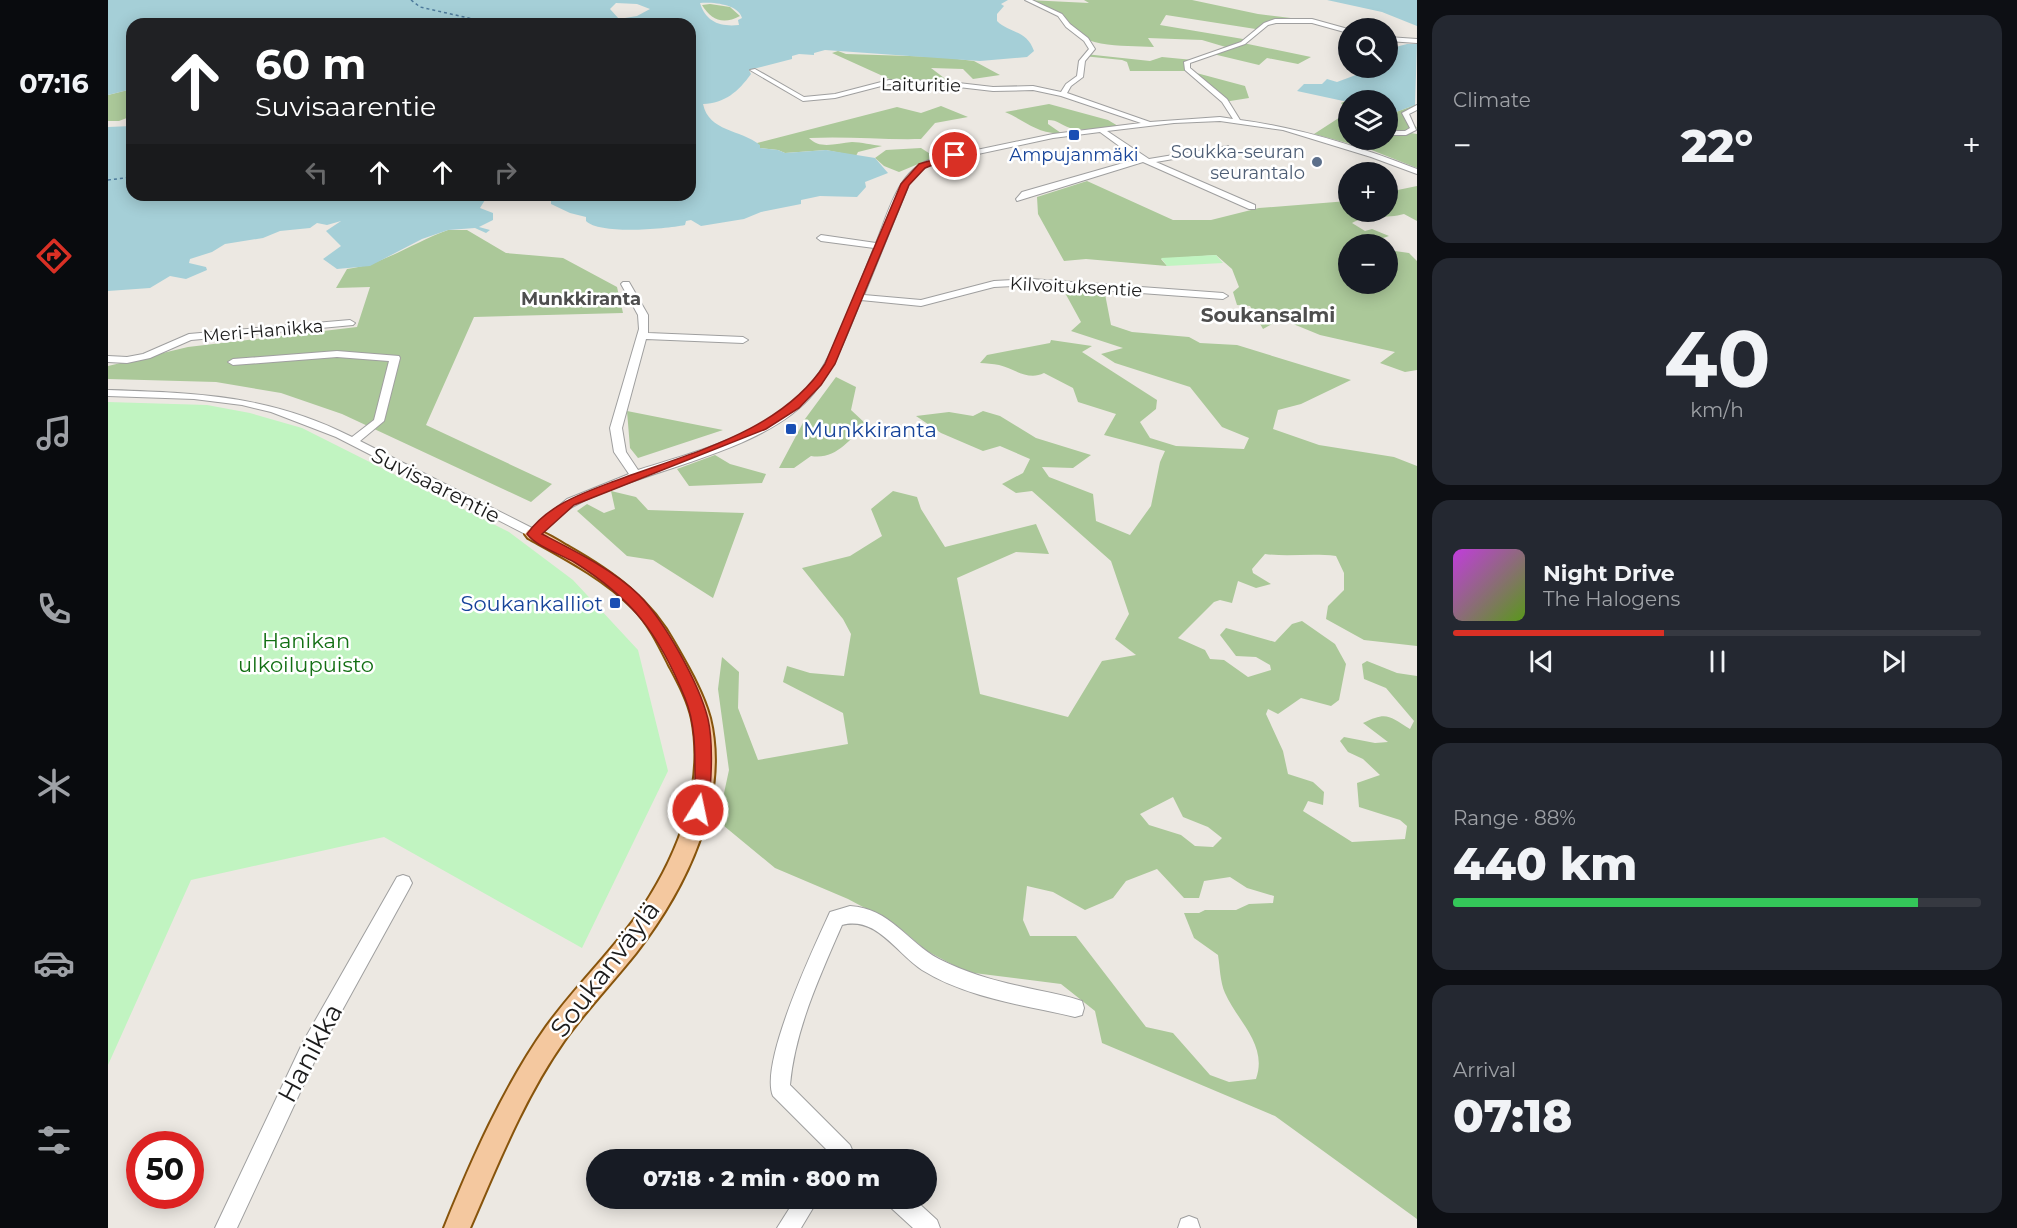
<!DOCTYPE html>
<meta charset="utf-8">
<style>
:root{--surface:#171b24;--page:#242831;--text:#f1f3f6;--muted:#9ea1a6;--line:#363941;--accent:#d93025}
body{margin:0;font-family:Montserrat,sans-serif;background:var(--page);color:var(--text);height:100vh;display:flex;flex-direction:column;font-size:22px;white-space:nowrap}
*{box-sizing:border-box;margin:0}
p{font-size:20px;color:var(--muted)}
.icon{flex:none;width:33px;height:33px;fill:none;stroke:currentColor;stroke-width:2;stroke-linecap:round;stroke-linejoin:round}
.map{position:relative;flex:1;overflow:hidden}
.side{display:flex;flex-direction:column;gap:15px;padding:15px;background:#0d0f14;width:600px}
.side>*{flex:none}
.hud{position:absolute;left:18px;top:18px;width:570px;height:183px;border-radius:18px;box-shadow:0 3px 15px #0003;background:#202124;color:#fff;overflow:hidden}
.buttons{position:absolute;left:1230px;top:18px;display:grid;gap:12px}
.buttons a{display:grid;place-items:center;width:60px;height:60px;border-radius:50%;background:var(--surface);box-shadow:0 3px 15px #0003;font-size:30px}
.speed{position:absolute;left:18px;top:1131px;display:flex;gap:12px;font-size:30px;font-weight:700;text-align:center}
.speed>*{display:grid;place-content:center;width:78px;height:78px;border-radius:50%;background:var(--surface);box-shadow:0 3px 15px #0003;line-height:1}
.speed .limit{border:9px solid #d22;background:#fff;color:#111}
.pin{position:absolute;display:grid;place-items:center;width:51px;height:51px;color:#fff;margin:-26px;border:3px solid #fff;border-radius:50%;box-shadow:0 2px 6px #0007}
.me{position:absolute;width:66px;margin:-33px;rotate:10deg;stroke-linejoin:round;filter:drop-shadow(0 0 4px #0008)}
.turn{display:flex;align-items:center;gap:21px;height:126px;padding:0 30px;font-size:27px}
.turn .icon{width:78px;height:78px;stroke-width:2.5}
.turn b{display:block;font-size:42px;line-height:51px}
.lanes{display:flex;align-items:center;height:57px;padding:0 30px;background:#0003;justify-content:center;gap:30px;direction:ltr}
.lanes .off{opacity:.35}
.big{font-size:45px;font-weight:800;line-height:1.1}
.side .widget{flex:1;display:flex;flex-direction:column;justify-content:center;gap:9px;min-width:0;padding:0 21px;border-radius:18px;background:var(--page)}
.side .dial{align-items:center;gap:0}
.dial b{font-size:78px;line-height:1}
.song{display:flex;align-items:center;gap:18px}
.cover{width:72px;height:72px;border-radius:9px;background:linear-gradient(135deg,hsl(290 70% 55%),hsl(90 70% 35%))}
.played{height:6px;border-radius:3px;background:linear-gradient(90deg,var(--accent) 40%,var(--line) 40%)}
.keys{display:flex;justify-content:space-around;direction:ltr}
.heat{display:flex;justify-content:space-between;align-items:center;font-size:33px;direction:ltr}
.charge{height:9px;border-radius:4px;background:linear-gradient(90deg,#34c759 88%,var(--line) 0)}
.trip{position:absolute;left:478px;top:1149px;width:351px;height:60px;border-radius:30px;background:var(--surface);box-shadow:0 3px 15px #0003;font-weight:800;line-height:60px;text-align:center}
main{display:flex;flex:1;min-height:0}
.tab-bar{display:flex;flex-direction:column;width:108px;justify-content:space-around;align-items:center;background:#090b0e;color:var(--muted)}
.tab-bar .icon{width:42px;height:42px}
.tab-bar .active{color:var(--accent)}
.tab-bar b{font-size:27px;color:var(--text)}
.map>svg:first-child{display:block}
.forest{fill:#abc899;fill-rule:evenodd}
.park{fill:#c1f4c1}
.water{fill:#a5cfd7;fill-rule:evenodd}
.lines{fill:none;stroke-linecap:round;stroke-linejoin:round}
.ferry{stroke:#4d7a9b;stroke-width:1.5;stroke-dasharray:3 3;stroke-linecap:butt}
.minor-casing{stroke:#9f9f9f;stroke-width:2}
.major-casing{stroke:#87540c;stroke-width:4}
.minor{fill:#fff;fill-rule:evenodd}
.major{fill:#f4c89f;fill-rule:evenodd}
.route{fill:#d93025;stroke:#8d1f18;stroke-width:1.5}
.transit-dot{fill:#1a4fb4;stroke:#fff;stroke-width:2}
.service-dot{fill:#5c6f8a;stroke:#fff;stroke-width:2}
.labels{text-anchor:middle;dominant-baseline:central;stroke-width:5;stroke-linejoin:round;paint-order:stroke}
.far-street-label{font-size:18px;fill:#1b1b1b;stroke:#fff}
.far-service-label{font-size:18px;fill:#4e5e75;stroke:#fff;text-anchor:end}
.far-transit-label{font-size:18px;fill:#164399;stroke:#fff}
.far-neighbourhood-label{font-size:18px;font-weight:bold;fill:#4e4e4e;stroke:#fff}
.far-quarter-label{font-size:20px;font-weight:bold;fill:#4e4e4e;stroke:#fff}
.transit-label{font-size:21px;fill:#164399;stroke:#fff;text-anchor:start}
.street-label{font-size:21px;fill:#1b1b1b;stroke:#fff}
.park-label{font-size:21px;fill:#136f14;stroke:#fff}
.near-street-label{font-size:26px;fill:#1b1b1b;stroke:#fff}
</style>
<main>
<nav class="tab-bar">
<b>07:16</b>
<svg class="icon active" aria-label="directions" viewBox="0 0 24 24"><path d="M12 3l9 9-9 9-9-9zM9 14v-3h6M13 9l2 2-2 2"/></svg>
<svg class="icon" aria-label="music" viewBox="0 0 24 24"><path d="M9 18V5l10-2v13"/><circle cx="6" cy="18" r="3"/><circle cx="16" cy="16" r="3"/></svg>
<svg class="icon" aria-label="phone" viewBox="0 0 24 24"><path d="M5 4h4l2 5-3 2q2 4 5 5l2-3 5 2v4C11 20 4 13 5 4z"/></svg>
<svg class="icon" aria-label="climate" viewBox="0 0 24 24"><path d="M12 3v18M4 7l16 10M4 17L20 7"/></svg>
<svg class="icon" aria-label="car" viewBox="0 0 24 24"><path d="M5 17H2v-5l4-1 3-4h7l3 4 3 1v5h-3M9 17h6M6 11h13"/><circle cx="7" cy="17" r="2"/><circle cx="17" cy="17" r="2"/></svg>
<svg class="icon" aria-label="filters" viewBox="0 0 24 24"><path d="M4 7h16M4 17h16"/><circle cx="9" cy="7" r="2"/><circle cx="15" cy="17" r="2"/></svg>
</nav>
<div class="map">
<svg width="1309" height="1228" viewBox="0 0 1309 1228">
<rect width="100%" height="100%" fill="#ece8e2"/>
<path class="forest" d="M920,0L981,3L976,0H1084L1150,14L1191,19L1158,24L1154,30L1058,15L1052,25L1141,40L1135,43L1203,57L1190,64L1159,58L1151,65L1105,54L1121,48L1094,40L1040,38L1046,47C1014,45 968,50 952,15Z
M602,4L622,7L632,16C615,25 603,20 594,5Z
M730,51L738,54L833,57L866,61L892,75L865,79L855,69L823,68L844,84L788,82L724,53Z
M977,54L1042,61L1054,57L1085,60L1079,62L1081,71L1137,86L1141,98L1116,102L1081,71H1022L1019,62L1014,60L975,56Z
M24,89V116L11,121H0V95Z
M1237,101L1240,102V140H1280V111L1288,112L1307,105L1300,116L1309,128L1303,133L1309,134V168L1261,149L1206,134L1240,112L1233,103Z
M941,104L1000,120L1010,126C994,128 977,132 962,128C953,125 950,120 940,120V124L953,133C931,135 916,120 897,112Z
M833,106L860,117L827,123L813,139C775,140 739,136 701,138C712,150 729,143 744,142C753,142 764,145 774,146L750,152L748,156L718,150L677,153L670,150L652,148L649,143L789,107L813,113Z
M813,148L827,157L791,172L776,166L767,158L778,150Z
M979,181L1065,220H1103L1151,208L1240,201V212H1280V192L1309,186V221L1296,214C1279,219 1259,214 1244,223L1257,231L1264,229L1281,236L1272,239L1278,242L1240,244V284H1280V250L1301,253L1309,261V370L1297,372L1272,363L1287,352L1212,335L1173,319L1155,329L1142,306L1129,305L1125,292L1131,287L1124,269L1108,255L1053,259L1059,266L978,259L956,261L930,214L929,197Z
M340,230H359L398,253L455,258L509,287L515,313L366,317L318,425L444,484L423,502L234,414L173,393L108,382L0,379V366L80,347L249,327L262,287L228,288L239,269C275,265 306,242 340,230Z
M956,291L997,294L1003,325L1024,332L1081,337L1092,343L1129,345L1243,380L1193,404L1170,410L1165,429L1211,445L1286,457L1309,466V646L1256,640L1218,619L1220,606L1236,590V573L1228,556C1204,553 1181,557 1157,554L1144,569L1145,573L1163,584L1148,588L1130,581L1124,603L1112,600L1106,602L1070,638L1097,650L1102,659L1116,660L1140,677L1163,670L1162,665L1148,657L1128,656L1112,635L1118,628L1167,642L1184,624L1194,621L1227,644L1238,664L1231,700L1223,706L1193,698L1170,714L1160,709L1158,714L1175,751L1180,774L1205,782L1216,792L1215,805L1200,801L1195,811L1244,842L1297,839L1299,826L1292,820L1251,807L1249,783L1272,775L1255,759L1240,752L1232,741L1236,737L1267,743L1280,742L1255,723C1279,711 1281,716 1302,729L1306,721L1278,688L1256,679L1254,664L1259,661L1289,673L1309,676V1219L1167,1116L994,1043L987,1011L953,984L858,972L819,951L787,924L740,899L667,868L610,821L621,770L610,689L614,657L631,672L630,708L650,760L740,744L735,713L675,682L679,666L702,673L736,676L743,634L735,619L694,568L742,556L774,536L763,509L785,491L809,497L813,509L837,547L928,524L941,554L908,552L849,578L872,694L960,717L994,661L1028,655L1007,639L1021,614L1003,561L924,491L908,493L894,484L915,473L922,459L892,446L875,451L833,433L808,416L841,412L865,416L875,411L892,416L928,438L983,455L965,468L934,467L941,477L985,494L988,521L1022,535L1043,506L1052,462L1057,451L996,435L1008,414L970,402L965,388L936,373C920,381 907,369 891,365C885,364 878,363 872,363L879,355L942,343L943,340L984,346L974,352L1049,400L1048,409L1032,422L1042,438L1068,446L1136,449L1141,438L1114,427L1082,387L1007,363L993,354L1015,348L963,331L973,322ZM1065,797L1075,817L1100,827L1114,838L1105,847L1087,846L1073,835L1041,825L1032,814ZM1049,869L1076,898H1091L1096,881L1122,877L1139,888L1166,896L1165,903L1141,904L1128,910H1097L1091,913H1076L1086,938L1110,955C1112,967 1112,982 1117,993C1130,1022 1160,1045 1148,1079L1121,1082L1102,1075L1065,1033L1038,1027L968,936H922L915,920L919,886L945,892L977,910L1005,898L1018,881Z
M728,377L748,387L743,410L758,424C741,440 728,460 703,456L686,468H671L697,419Z
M519,411L615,430L530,458L522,448Z
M607,455L622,464L658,474L654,483L581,486L569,469Z
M503,491L528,497L540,510L636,513L605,598L545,560L519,556L469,511L479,504L496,513L507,509Z"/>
<path class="park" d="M1108,255L1115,263L1059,266L1053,258Z
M0,402L99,405L142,413L194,428L401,532L465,580L530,650L560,771L474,948L276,837L83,880L0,1065Z"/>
<path class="water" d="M0,0H900L893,4L896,6L889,14V21C901,33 919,30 926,51L919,57L872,61L717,50L706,53V55L691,54L684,56V59L641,70L643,74C630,92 617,103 595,104C601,132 632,129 652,145V148L670,150L677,153L718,150L767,158L780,173L757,182L758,187L749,197L712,196L693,200V204L653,212L636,219L593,226L583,220L578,221L577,225C557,229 492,235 478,221V217L462,213L443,204V199L431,195H582V24H24V89L0,95ZM508,3L529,4L542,9L529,16L511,19L502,9ZM592,3C605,2 630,4 634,18L630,20L631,25C612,27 598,22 592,3Z
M1219,0H1309V26L1274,12Z
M1299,44H1309L1307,105L1288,112L1280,111V100L1240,102L1189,91L1196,84H1214L1219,79L1229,82L1256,72L1247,68H1280V49Z
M24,126V195H380L372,208L385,213V220L371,227L382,230L378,233L367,228L340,230L314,239L262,266L229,269L215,259L233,246L218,231L233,221L219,225L209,223L202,228L172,231L155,238L117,244L104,252L82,259L81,263L98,267L99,270L78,279L62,276L42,288L0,291V127Z"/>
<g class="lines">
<path class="ferry" d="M303,0L312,7L387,24
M0,180L24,177"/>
<g class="minor-casing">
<path id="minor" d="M917,0H924L954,14L962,24L980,38L987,49L977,61L975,77L963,86L959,93L1042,122L1112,117L1125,119L1114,102L1077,70L1076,62L1133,42L1156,23L1167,19H1204L1240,29V33L1204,23H1168L1160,25L1137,44L1082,63V68L1119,99L1132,120C1193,128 1252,147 1309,169V174L1263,157L1175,130L1112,121L1066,123L999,131L1041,159L1120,146L1121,148L1117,150L1048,162L1147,205V209H1141L1035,162L909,201L908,199L914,192L1029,159L992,132L945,138L823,164L811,172L801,184L756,295L813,300L886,281L923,279L1115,293L1120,296L1115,299L923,285L886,287L813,306L753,300C740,333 728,365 706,393C658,453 535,469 468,505C453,512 441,526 429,537L425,538L228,437L163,412L134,405L86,399L0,396V390C89,393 162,395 244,437L266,420L281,361L229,357L125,365L120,362L125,359L229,351L291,356L292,358L276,421L252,441L424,528L459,499L521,474L506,452L502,428L531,329L530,315L513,284L515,282H521L540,315V333L635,337L640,340L635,343L538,339L514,428L518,452L530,470C596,449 682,429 717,363C737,326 750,286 766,248L713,241L709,238L713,235L768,243C780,214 789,172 821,160L945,134L1033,123L953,96L925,90L885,91L833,85L781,84L727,98L695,101L642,70L647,69L696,97L727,94L781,80L833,81L885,87L925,86L953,92L958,84L969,76L971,61L981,49L976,41L958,27L950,16Z
M1280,37L1309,39V43L1280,41Z
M1309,105V110L1301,114L1308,130L1298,135H1280V131H1297L1302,128L1294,113Z
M242,320L247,323L245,325L83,340L42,358L19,363L0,362V356L19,357L35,354L81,334Z
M295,875L301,877L304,883L301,889L209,1056L129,1228H107L195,1042L289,877Z
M742,906C782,908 799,942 831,959C862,975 896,983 929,990C944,993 959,996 974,1001L976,1008L974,1015L967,1017C916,1005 859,998 814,970C788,953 769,916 734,925C712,976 687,1029 682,1085L742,1145L745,1152L742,1159H728L665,1096C651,1063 706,947 722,912Z
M688,1198H711L693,1228H669Z
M779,1198H805L829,1220L832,1228H805L781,1206Z
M1081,1216L1089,1219L1092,1228H1070L1073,1219Z"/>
</g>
<g class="major-casing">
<path id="major" d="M425,529C438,532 450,541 461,547C505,572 543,599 567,644C580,667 595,692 602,718C622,800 577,890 528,953C504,983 478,1010 456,1041C416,1098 390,1164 362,1228H336C364,1159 395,1088 438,1027C468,985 506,950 535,907C571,852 597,785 584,719C580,700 570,682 561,665C551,645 541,624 525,608C495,578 456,558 420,538L417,534L420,530Z"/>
</g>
<use href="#minor" class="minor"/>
<use href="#major" class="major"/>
</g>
<path class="route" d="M844,154L850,155L817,168L801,185L727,364L713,385L691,408L658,429L466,505L434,534C467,551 504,569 531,595C557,622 591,683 600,719C605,741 605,795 596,815L590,817L584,815C580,805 587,794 587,784C587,754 588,725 577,698C551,634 525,599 466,562C452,554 429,547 419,534C439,506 472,494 504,482C577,454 672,434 717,364L793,184L811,164Z"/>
<g class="transit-dot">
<rect x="960" y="129" width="12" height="12" rx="3"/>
<rect x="677" y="423" width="12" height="12" rx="3"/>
<rect x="501" y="597" width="12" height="12" rx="3"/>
</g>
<circle class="service-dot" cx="1209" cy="162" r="6"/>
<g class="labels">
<g class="far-street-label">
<text transform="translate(813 85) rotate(1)">Laituritie</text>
<text transform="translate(968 287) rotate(3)">Kilvoituksentie</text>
<text transform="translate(155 331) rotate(-5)">Meri-Hanikka</text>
</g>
<g class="far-service-label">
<text x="1197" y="152">Soukka-seuran<tspan x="1197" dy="21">seurantalo</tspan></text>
</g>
<g class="far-transit-label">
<text x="966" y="155">Ampujanmäki</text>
</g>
<g class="far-neighbourhood-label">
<text x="473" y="299">Munkkiranta</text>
</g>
<g class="far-quarter-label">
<text x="1160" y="315">Soukansalmi</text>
</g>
<g class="transit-label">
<text x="695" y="429">Munkkiranta</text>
<text x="495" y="603" text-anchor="end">Soukankalliot</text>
</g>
<g class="street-label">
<text transform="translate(328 485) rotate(27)">Suvisaarentie</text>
</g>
<g class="park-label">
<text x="198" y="640">Hanikan<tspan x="198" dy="24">ulkoilupuisto</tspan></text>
</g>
<g class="near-street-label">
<text transform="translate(497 969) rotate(-53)">Soukanväylä</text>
<text transform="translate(202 1053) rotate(-62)">Hanikka</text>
</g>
</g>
</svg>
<div class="buttons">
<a><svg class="icon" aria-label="search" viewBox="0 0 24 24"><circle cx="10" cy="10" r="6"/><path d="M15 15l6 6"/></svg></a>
<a><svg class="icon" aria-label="layers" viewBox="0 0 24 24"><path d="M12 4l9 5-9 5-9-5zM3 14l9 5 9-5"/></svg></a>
<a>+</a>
<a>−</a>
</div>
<div class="speed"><div class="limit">50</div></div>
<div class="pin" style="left:847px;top:155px;background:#d93025"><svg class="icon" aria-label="arrive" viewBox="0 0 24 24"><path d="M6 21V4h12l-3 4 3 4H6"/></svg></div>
<svg class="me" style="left:590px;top:810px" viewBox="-20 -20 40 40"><circle r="17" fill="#d93025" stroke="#fff" stroke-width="3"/><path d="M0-11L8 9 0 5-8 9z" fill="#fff"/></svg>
<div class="trip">07:18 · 2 min · 800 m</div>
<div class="hud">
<div class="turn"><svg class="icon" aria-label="ahead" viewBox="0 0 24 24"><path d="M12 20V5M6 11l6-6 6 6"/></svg><div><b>60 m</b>Suvisaarentie</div></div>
<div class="lanes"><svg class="icon off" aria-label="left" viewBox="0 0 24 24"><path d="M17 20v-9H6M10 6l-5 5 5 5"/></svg><svg class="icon" aria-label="ahead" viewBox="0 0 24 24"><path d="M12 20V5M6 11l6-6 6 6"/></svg><svg class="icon" aria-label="ahead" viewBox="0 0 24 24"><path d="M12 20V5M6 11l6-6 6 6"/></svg><svg class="icon off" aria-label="right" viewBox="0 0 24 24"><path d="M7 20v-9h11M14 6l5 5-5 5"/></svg></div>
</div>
</div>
<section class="side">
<div class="widget"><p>Climate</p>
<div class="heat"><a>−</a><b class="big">22°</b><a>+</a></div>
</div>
<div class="widget dial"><b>40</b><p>km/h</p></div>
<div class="widget">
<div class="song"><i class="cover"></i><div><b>Night Drive</b><p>The Halogens</p></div></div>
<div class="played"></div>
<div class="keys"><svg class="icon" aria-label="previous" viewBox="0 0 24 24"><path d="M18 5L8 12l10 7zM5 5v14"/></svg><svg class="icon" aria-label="pause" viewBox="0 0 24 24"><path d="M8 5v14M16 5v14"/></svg><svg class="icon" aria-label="next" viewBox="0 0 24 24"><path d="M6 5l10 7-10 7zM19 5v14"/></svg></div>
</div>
<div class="widget"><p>Range · 88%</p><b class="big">440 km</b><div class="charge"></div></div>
<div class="widget"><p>Arrival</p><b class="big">07:18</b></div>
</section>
</main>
